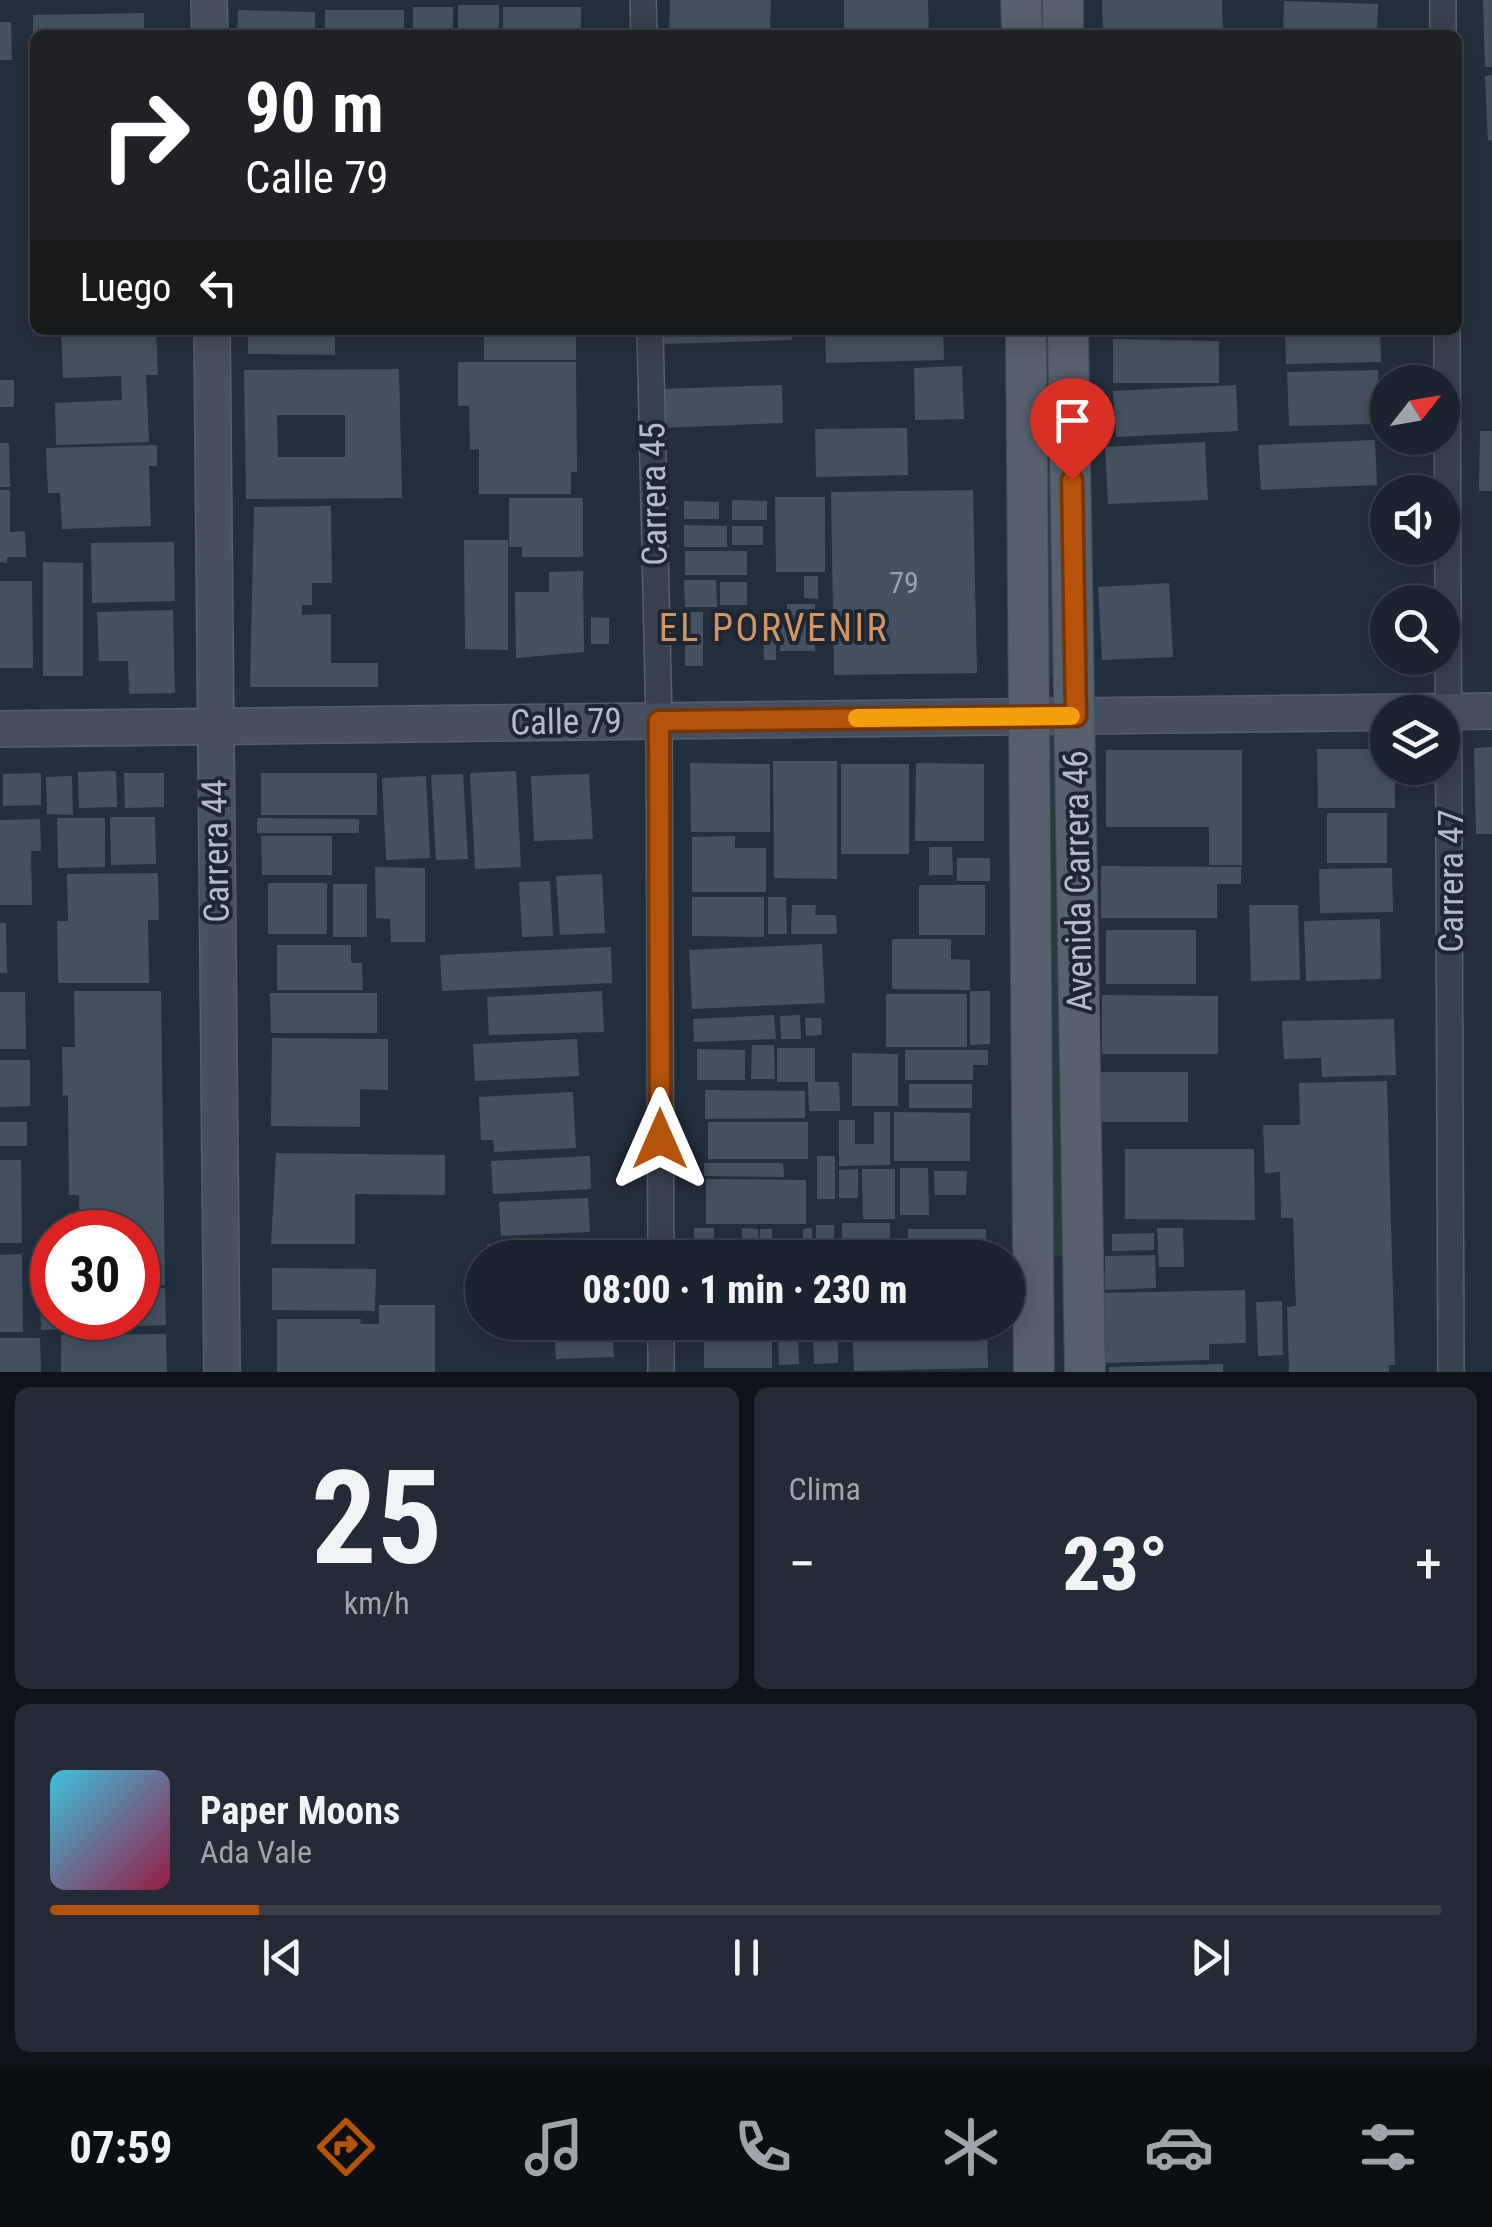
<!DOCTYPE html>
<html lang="es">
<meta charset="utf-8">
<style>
:root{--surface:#1b232e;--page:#242b36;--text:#f1f3f6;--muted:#a0a4aa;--line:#39404a;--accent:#b45309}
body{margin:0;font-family:"Roboto Condensed",sans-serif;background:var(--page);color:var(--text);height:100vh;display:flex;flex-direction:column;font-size:38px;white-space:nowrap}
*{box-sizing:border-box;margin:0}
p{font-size:32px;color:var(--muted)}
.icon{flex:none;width:55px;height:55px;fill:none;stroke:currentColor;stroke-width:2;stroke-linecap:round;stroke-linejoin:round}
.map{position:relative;height:1372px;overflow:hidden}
.panel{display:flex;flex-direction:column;gap:15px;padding:15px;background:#0f1319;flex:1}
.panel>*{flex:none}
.top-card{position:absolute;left:30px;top:30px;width:1432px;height:305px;border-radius:15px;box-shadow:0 5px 25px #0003,0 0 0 2px var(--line);background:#202124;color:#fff;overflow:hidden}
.needle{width:65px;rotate:59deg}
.fabs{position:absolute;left:1370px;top:365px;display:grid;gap:20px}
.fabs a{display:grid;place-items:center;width:90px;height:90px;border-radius:50%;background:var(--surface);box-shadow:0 5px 25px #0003,0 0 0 2px var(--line);font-size:50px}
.speed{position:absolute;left:30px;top:1210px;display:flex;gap:20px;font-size:50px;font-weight:700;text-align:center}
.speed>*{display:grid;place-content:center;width:130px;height:130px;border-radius:50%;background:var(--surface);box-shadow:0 5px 25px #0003,0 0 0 2px var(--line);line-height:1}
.speed .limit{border:15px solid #d22;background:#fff;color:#111}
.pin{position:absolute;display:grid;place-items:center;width:85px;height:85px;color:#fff;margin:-102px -42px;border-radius:50% 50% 50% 0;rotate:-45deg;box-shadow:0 0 10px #0007}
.pin .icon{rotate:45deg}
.me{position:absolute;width:110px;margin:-55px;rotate:0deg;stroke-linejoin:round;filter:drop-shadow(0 0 8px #0008)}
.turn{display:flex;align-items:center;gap:35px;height:210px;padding:0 50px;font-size:45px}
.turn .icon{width:130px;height:130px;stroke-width:2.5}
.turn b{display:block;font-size:70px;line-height:85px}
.then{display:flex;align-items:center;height:95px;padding:0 50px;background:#0003;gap:20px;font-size:38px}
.big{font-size:75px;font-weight:800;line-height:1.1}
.panel .card{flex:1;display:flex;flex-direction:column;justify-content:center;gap:15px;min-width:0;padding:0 35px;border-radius:15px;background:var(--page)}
.panel .dial{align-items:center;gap:0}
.dial b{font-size:130px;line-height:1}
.song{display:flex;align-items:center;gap:30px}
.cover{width:120px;height:120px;border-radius:15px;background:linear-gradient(135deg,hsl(190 70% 55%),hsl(340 70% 35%))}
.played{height:10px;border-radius:5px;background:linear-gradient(90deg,var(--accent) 15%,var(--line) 15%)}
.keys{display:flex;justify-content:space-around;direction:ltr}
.heat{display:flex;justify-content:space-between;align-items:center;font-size:55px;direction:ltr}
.panel .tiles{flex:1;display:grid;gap:15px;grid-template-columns:1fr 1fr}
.card:last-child{grid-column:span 2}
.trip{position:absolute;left:465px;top:1240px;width:560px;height:100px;border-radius:50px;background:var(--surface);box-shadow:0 5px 25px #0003,0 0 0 2px var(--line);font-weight:800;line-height:100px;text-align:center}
.tabs{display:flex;height:160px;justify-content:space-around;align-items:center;background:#0b0e12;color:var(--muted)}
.tabs .icon{width:70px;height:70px}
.tabs .active{color:var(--accent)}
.tabs b{font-size:45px;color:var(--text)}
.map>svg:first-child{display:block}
.green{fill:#263c3f}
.building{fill:#455162;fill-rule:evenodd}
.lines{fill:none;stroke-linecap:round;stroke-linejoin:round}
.street-casing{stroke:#565f6c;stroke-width:28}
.secondary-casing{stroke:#565f6c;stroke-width:38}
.primary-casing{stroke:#414a57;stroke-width:42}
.street{stroke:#38414e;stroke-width:25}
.secondary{stroke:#465061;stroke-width:35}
.primary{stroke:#56606e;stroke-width:40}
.route-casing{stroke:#753606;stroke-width:25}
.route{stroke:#b45309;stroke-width:18}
.slow{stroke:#f59e0b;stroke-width:18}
.labels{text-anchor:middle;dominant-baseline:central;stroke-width:8;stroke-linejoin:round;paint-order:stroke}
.number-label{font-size:30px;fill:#98a1af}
.street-label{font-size:35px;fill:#b4bcc9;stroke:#1d2633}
.neighbourhood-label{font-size:38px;letter-spacing:2.5px;fill:#d59563;stroke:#1d2633}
</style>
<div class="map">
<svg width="1492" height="1372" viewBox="0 0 1492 1372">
<rect width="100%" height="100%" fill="#242f3e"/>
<path class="green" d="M1038,330H1052L1055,677L1041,676Z
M1046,733H1062L1067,1256L1052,1257Z"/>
<path class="building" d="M670,0H771L770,35H669Z
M844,0H928L929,35H844Z
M1102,0H1222L1223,35H1103Z
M1483,0H1492V67H1485Z
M1284,1L1378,4L1377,35H1283Z
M458,5H499V35H458Z
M413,7H453V35H413Z
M503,7H581V35H503Z
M238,10L315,12V35H237Z
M325,10H404V35H325Z
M144,13V35H33V15Z
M0,22H11L12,60H0Z
M1492,75V140L1488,141L1485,76Z
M29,245H35V297H29Z
M61,330H156L158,375H146L149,442L56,445L55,403L122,400L121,376L63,378Z
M248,330H335V355L248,354Z
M484,330H576V360H484Z
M663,330H792V340L664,344Z
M825,330H943L944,360L826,363Z
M1102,330H1181V333L1102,336Z
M1285,330H1380L1381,362L1286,364Z
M1113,339L1219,341V383H1113Z
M458,362H576L577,472H571V494H479V449L470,450L469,406H458Z
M962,366L964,419L915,420L914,368Z
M399,369L402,498L246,499L244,370ZM277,415H345V457H278Z
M1378,370L1379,424L1289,426L1287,372Z
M0,380H14V407H0Z
M782,385L783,423L662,428L660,389Z
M1236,385L1238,431L1116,437L1113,391Z
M907,428L908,475L816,477L815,429Z
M1480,431H1492V491H1479Z
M1375,440L1377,485L1261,490L1258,445Z
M1205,442L1208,500L1108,504L1105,447Z
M0,443H9L10,487H0Z
M157,445V466H149L151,526L62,529L60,493H48L46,448Z
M0,490H10V532L25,531L26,557H7V563L0,562Z
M973,490L977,673L834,675L831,492Z
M775,497H825V572H776Z
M509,498H583V557H522V547H509Z
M732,500L767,501V520H732Z
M684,501L719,502V519H684Z
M331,506L332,583H312V605H302V615L331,614V663H378V687H250L254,507Z
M684,525L727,526V547H684Z
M732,526H763V545H732Z
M464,540H508V650L465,649Z
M174,542L175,601L92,603L91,543Z
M685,551H747V575H685Z
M43,562L83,563V676H43Z
M583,571L584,652L516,658L515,592H549V572Z
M804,576H818V599L804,598Z
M684,580H716L717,607H685Z
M0,581H32L33,668H0Z
M720,582H747V605H720Z
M1169,583L1173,657L1102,660L1098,587Z
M787,604H815V651H780V622H787Z
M173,610L175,693L129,694L128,661H99L97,612Z
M685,612H703V666H685Z
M591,617L609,618V644H591Z
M763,623H776V660H764Z
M1492,747V834H1476L1474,748Z
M1317,749H1388V768H1395V808H1318Z
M1106,750H1242V865H1209V827H1106Z
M773,761H837V879L774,878Z
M690,763L770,764V832H691Z
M916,763L984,764V841H915Z
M841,764H909V854H841Z
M116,771L117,807L79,808L78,772Z
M516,771L521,867L475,869L470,773Z
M41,773V805L3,806V774Z
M124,773H164V807L125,808Z
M261,773H377V815H261Z
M463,774L468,859L436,860L431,775Z
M589,774L593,839L534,841L531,776Z
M72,776L73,815L47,814L46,777Z
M426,776L430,858L386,860L382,778Z
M1327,813H1387V863H1327Z
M110,817H155L156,864L111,865Z
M57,818H105V867L58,868Z
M257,818L359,819V833H257Z
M40,819L41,851H31L32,905H0V820Z
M261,836H332V875H262Z
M735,836V848H766V892H692V837Z
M929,847H952L953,875H929Z
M957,858H990V881H957Z
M1101,866L1241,867V884H1217V918H1101Z
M375,867L425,868V942H391L390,919L376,918Z
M1392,868L1393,912L1320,913L1319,869Z
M158,873L159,920H148L149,983H58L57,921H68L67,874Z
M602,874L605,933L560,935L556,876Z
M550,881L553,936L522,937L519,882Z
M268,883H327V934H268Z
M333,884H367V937H333Z
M919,885H985V935H919Z
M692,897H764V937L692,936Z
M768,897H786L787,934H768Z
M792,905H816L815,915H836L837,934H791Z
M1249,905H1298L1300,980L1251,981Z
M1380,919L1381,979L1306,981L1304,921Z
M0,923H6L7,973H0Z
M1106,930H1196V984H1106Z
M892,939H951V959L970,960V990L892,989Z
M822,944L825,1003L692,1009L689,950Z
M277,945H351V963H362L363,990H277Z
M611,947L612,983L442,991L440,955Z
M74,991H161L165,1285H138V1232H80L79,1195H69L68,1095L63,1096L62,1047H75Z
M602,991L604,1032L489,1035L487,997Z
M970,991H990V1044L970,1045Z
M0,992H25L26,1049H0Z
M270,993H377V1033H271Z
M886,994H967V1047H886Z
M1102,995L1218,996V1054H1102Z
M774,1015L776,1039L694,1042L693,1019Z
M800,1015L801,1039H781L780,1016Z
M805,1018H821L822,1035L806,1036Z
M1394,1019L1396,1075L1322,1077L1321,1058L1284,1059L1282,1021Z
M272,1038L388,1039V1090L360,1089V1127L271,1126Z
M577,1039L579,1076L475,1081L473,1044Z
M752,1045H774L775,1079H751Z
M777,1048H815V1082H839L840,1111H809L808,1082H777Z
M697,1049L745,1050V1080H697Z
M905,1050H988V1065H973V1080H905Z
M852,1053L898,1054V1106H852Z
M0,1060H30V1106L0,1107Z
M1100,1072H1188V1122H1100Z
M1387,1081L1395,1365H1389V1372H1289L1287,1307L1296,1306L1293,1218H1281L1280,1172L1265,1173L1263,1125H1300L1299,1083Z
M909,1084H972V1108H909Z
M705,1090L805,1091V1118L705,1119Z
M573,1092L576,1148L494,1152L493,1140H481L479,1097Z
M874,1112H890V1165L839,1166V1120H855V1144H874Z
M894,1112L970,1113V1161H894Z
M0,1122H27V1146H0Z
M708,1122H808V1159H708Z
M1125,1149H1254L1255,1220L1125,1219Z
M276,1153L445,1155V1195L355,1194V1244H271Z
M590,1156L591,1189L493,1194L491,1161Z
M817,1156H835V1199H817Z
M0,1160H21L22,1243H0Z
M704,1163H783L784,1177L704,1176Z
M900,1168H928L929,1215H900Z
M858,1169V1198H839V1170Z
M862,1169H895V1219H863Z
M934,1171H967L966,1195H935Z
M706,1179L806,1180V1224H706Z
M588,1198L590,1232L501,1236L499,1202Z
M842,1223H890V1243H842Z
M816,1225H834V1252H816Z
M694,1228H714V1241H742V1228L758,1229L759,1247L760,1229H772V1240H803V1229L812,1228V1258H694Z
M1157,1228H1183L1184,1267H1159Z
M908,1229H986V1258H908Z
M1154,1233V1250L1112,1251V1234Z
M595,1240L596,1258H543L542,1242Z
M539,1242L540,1254L488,1257L487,1244Z
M22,1254L23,1332H0V1255Z
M1155,1255L1156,1288L1105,1290V1256Z
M272,1268L376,1269L375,1311L272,1310Z
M165,1288L166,1325L41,1330L40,1292H52V1318H138V1289Z
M1245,1290L1246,1343L1209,1344V1360L1102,1363L1100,1293Z
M1282,1301L1283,1355L1258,1356L1256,1302Z
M379,1305H435V1372H277V1319H361L360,1324H379Z
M554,1322H612L614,1357L556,1359Z
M755,1322H807V1330H755Z
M852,1322H987L988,1368L854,1371Z
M166,1334L167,1372H61V1335Z
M704,1335H772V1368H704Z
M778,1336H798L799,1364L779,1365Z
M813,1337H838V1363L814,1364Z
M0,1338H40L41,1372H0Z
M1223,1364V1372H1109V1367Z"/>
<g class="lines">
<g class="street-casing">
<path id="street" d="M643,0L644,35
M1443,0V35
M650,330L659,721L661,1258
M1447,330L1451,1372
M661,1322V1372"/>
</g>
<g class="secondary-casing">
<path id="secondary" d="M209,0L210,35
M212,330L222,1372
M0,729L1492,711"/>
</g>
<g class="primary-casing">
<path id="primary" d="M1021,0L1022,35
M1063,0V35
M1026,330L1034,1372
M1068,330L1085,1372"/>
</g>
<use href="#street" class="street"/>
<use href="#secondary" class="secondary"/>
<use href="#primary" class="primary"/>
</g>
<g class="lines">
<g class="route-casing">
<path id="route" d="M660,1139L659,721L1076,716L1072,480"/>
</g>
<use href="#route" class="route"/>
<path class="slow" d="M857,718L1071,716"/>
</g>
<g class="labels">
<g class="number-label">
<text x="904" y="582">79</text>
</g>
<g class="street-label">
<text transform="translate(654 494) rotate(-91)">Carrera 45</text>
<text transform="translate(566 722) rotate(-1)">Calle 79</text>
<text transform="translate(216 851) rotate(-91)">Carrera 44</text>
<text transform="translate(1078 881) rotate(-91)">Avenida Carrera 46</text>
<text transform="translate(1451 881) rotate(-90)">Carrera 47</text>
</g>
<g class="neighbourhood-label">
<text x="774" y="628">EL PORVENIR</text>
</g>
</g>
</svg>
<div class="fabs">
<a><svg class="needle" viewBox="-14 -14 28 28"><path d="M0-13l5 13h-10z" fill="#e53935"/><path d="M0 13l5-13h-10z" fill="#a0a4aa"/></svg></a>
<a><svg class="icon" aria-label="sound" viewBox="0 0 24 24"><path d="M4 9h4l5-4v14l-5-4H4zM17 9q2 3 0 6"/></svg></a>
<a><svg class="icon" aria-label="search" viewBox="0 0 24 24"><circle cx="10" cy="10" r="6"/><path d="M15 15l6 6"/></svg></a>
<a><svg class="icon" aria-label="layers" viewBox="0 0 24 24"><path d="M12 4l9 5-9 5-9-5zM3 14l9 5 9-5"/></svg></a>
</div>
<div class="speed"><div class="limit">30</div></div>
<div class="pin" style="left:1072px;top:480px;background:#d93025"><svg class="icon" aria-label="arrive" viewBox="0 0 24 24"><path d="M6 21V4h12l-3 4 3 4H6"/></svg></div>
<svg class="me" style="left:660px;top:1139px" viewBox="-20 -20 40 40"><path d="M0-17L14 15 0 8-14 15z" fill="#b45309" stroke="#fff" stroke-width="4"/></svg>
<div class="trip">08:00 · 1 min · 230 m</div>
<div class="top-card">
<div class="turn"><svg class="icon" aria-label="right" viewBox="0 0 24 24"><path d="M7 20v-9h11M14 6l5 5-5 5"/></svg><div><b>90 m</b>Calle 79</div></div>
<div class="then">Luego<svg class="icon" aria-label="left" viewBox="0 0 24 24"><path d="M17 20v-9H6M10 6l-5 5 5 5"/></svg></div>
</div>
</div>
<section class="panel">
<div class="tiles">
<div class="card dial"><b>25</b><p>km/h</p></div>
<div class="card"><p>Clima</p>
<div class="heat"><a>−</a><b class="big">23°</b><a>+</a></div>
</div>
<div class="card">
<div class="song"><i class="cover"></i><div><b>Paper Moons</b><p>Ada Vale</p></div></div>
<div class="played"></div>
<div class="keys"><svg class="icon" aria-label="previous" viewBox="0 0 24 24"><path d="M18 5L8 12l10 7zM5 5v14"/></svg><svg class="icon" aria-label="pause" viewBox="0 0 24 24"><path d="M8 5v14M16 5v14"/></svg><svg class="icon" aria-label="next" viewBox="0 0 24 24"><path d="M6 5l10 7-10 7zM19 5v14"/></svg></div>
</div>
</div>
</section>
<nav class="tabs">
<b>07:59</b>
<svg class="icon active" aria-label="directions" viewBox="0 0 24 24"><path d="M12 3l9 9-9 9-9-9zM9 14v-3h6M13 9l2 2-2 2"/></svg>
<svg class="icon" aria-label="music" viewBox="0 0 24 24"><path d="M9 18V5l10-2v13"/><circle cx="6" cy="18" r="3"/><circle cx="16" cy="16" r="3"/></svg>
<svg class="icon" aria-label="phone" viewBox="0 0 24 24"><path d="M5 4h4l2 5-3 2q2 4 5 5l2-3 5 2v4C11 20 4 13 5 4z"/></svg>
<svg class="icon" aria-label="climate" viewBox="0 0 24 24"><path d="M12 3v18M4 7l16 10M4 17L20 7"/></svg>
<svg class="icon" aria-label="car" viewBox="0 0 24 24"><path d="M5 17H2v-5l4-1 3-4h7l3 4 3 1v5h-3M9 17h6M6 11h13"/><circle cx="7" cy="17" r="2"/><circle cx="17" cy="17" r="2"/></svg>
<svg class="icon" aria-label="filters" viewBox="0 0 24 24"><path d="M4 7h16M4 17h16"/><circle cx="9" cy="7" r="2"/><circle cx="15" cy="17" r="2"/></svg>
</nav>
